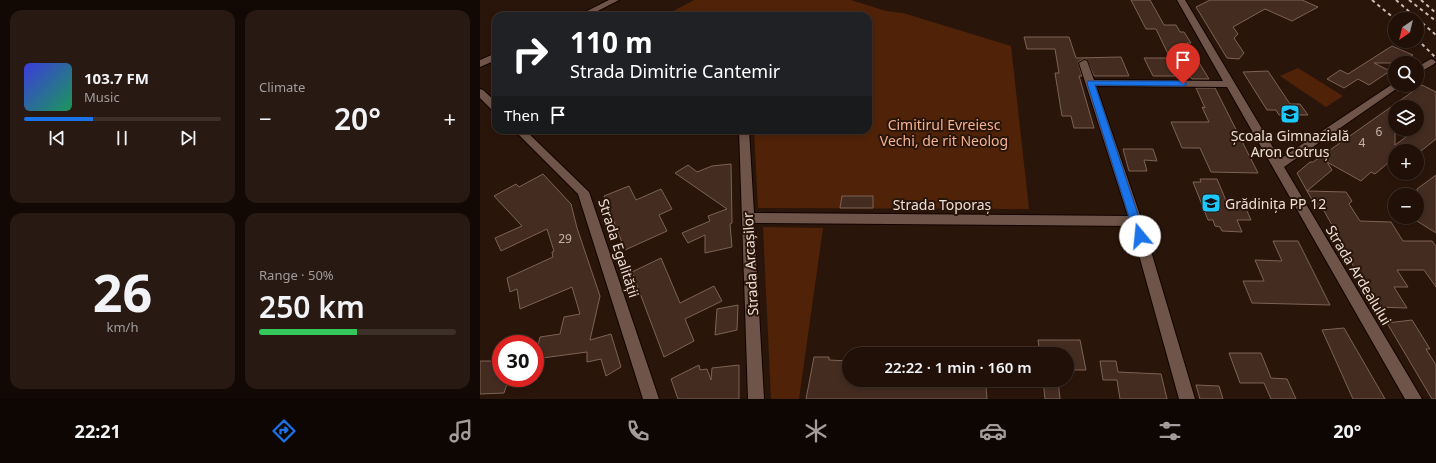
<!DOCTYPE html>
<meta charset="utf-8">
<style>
:root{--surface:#201008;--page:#281912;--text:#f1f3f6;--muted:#a29d9c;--line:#3d3029;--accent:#1a73e8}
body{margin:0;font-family:"Noto Sans",sans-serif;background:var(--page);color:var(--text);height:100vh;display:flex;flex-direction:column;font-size:15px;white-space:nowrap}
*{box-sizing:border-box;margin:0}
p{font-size:13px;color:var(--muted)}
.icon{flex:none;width:22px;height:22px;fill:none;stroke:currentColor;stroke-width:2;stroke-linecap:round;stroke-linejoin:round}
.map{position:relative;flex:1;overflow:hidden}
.side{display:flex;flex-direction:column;gap:10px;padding:10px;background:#120904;width:480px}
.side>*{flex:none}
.banner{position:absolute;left:12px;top:12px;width:380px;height:122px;border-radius:12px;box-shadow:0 2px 6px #0003,0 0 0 1px var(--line);background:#202124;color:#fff;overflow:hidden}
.needle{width:26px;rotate:215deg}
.tools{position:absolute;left:908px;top:12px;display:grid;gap:8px}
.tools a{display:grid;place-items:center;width:36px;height:36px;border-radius:50%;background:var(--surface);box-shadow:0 2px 6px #0003,0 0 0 1px var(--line);font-size:20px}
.speed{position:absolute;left:12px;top:335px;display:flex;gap:8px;font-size:20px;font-weight:700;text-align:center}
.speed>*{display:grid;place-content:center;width:52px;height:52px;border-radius:50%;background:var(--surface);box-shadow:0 2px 6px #0003,0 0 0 1px var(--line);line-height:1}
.speed .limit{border:6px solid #d22;background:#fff;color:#111}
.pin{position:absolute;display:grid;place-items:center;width:34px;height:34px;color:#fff;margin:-41px -17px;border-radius:50% 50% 50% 0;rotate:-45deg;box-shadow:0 0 4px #0007}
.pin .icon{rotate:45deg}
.me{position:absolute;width:44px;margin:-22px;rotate:343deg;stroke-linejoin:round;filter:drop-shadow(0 0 3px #0008)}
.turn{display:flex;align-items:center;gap:14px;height:84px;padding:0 12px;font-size:18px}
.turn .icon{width:52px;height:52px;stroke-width:2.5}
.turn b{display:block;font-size:28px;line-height:34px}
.then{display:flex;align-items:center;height:38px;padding:0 12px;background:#0003;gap:8px;font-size:15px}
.big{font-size:30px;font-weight:600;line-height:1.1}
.side .widget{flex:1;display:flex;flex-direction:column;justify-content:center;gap:6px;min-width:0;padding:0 14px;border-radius:12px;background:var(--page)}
.side .dial{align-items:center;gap:0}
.dial b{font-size:52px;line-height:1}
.song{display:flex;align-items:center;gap:12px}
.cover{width:48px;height:48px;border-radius:6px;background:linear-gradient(135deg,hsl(240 70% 55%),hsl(150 70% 35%))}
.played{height:4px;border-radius:2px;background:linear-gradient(90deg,var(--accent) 35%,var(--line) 35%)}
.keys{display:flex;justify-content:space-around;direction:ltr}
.heat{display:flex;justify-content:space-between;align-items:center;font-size:22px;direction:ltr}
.charge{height:6px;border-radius:3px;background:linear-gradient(90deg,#34c759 50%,var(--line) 0)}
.side .tiles{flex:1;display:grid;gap:10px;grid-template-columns:repeat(2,1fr)}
.trip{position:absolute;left:362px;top:347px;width:232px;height:40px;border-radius:20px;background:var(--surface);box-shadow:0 2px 6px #0003,0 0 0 1px var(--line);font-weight:600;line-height:40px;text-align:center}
.dock{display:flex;height:64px;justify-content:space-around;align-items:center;background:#0d0603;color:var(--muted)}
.dock .icon{width:28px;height:28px}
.dock .selected{color:var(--accent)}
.dock b{font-size:18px;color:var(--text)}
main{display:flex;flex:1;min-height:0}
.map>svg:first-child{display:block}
.green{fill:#502309}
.building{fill:#442c21;stroke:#7d6255;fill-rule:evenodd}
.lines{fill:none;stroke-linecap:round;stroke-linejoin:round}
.street-casing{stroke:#120200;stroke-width:2}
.street{fill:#6f5549;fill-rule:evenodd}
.rail{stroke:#cabab1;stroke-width:2;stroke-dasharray:3.5 3.5;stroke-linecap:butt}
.route{fill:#1a73e8;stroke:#114b97}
.labels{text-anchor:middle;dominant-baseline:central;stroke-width:4;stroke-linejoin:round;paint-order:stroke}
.number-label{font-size:12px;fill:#c4b2aa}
.park-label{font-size:14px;fill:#f4b292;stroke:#2a150a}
.poi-label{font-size:14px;fill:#eedfd7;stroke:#2a150a}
.street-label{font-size:14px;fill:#eedfd7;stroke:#2a150a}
</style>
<main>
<section class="side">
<div class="tiles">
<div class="widget">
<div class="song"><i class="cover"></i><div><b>103.7 FM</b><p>Music</p></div></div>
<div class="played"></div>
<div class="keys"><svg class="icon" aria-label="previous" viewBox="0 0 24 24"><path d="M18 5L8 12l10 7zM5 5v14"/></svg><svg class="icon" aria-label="pause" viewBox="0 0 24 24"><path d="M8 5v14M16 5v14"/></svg><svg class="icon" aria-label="next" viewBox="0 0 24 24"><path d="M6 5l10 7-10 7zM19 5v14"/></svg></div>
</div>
<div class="widget"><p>Climate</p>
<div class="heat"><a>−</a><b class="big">20°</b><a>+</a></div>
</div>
<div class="widget dial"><b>26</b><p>km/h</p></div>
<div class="widget"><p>Range · 50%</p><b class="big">250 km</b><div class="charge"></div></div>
</div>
</section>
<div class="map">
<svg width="956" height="399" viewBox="0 0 956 399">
<rect width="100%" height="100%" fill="#2a150a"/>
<path class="green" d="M214,0H371L406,11L423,13L531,46L549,209L278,208L274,130H388V16H184Z
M818,68L863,96L846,107L800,76Z
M283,227L343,228L319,399H291Z"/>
<path class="building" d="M651,0H670L684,25H696L700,32H704L711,43H707L729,79H712L710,76H673L664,58H690L676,29H666Z
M730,0H822L838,7L812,21L785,9L753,27L758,34L754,38L764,53L759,59L747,58L716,7Z
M544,37H589L596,58L641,57L649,76H614L607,60L603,59L598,62L602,76H599L614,128H594L591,116H582L575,73H579L575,49H547Z
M912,46L933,55L921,63H894L910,71L889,85L878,79L864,88L847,79L860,70L868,74Z
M788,71L810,104H820L828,115H799L796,110H787L763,72Z
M942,85L956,92V139L941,151H915V157L895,174L891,172L881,181L847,162L852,170L827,191L817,173L830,162H833ZM915,107H937V129L915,145Z
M716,88H735L778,173L731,172L720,148H702L691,122H729L722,107L725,108Z
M643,149H673L677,161L664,160L667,171H649Z
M251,164L252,223L250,224L252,247L225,253V235L208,243L202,233L230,221L228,216L247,209L195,173L208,165L217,172L232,166Z
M63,174L91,204L97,228L120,296L110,340L131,334L141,367L126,376L121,359L107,362V352L55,359L60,337L80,334L84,317L100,314L92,287L40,309L37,289L30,292L27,278L73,257L72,252L74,251L67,229L21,251L15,238L42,226L14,196L36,184L39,187Z
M956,175V233L937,221V189Z
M720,179H737L747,203L764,204L771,220H757L762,232L742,231L740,227L735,226L733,220H728L713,182H721Z
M149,186L156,200L181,189L192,209L179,215L187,231L145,250L124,196Z
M827,191L866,192L872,201L869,204L880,221L911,222L923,241H952L956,246V287L944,270H917L928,287H914L927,308L897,307L855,234H857L843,209L835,205Z
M362,196H393V208H360Z
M793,241H818L850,305L772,303L763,281H784L775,260L802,261Z
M181,258L200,303L234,286L242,301L205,319L214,341L184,357L152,272Z
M258,305L257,330L235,335L237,309Z
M932,320L950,349H946L956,365V399H952L907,323Z
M864,328L905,399H873L842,330Z
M558,340H600L606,370H587V354H560Z
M749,353H781L791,378L807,379L816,399H791L784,383H760Z
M334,357H349V360L369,361V380L428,383L429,380H486V387L506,386L507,399H326Z
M0,361H21V378H29L24,393L0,394Z
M620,361H636L638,372L681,374L687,399H640L637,380H623Z
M219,365L220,370L227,369L231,380L232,368L259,365V399H198L191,379Z
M563,380H578L580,399H565Z
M716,385L739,386L743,399H720Z"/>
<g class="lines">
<g class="street-casing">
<path id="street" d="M129,0H139L108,16H97Z
M697,0H705L800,159L914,83H915V85H922L804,167L942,399H925L747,87L616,86L662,221L715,399H699L651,226L274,223L284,399H268L259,130H269L274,213L648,216L599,63L604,60L607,61L614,80L743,81Z
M16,53V60L0,67V60Z
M951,59L954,60L956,62L954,64L937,74V67Z
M0,89L3,90L16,102V111L12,110L0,98Z
M34,130H45L109,192L179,399H163L98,194Z"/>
</g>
<use href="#street" class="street"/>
<path class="rail" d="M892,0L915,19
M916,0L956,35
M929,0L956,21
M941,0L956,13
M937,39L956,58"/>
</g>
<path class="route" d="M608,81H703L707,84L703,86L615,85L665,236L663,238H657L655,236L607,83Z"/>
<defs>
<g id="school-square" transform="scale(1)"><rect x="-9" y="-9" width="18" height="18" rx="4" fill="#1cc9fc" stroke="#2a150a"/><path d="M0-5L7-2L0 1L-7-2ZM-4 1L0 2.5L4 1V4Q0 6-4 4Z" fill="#111"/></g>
</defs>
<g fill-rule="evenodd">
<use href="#school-square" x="810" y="114"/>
<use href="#school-square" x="731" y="203"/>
</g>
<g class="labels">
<g class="number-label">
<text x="899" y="131">6</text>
<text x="882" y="142">4</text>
<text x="85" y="238">29</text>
</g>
<g class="park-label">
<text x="464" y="124">Cimitirul Evreiesc<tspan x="464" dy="16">Vechi, de rit Neolog</tspan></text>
</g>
<g class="poi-label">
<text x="810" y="135">Școala Gimnazială<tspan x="810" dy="16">Aron Cotruș</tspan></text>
<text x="745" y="203" text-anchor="start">Grădinița PP 12</text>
</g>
<g class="street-label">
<text x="462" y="204">Strada Toporaș</text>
<text transform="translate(139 248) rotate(72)">Strada Egalității</text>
<text transform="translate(270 264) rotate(-93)">Strada Arcașilor</text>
<text transform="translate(879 275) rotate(59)">Strada Ardealului</text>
</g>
</g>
</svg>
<div class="tools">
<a><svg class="needle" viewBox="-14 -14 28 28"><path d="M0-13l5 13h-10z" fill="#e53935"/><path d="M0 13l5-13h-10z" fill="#a29d9c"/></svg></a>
<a><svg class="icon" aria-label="search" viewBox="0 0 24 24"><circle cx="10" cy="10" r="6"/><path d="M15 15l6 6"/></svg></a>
<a><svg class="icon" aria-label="layers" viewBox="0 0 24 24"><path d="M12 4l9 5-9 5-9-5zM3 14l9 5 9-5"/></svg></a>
<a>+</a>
<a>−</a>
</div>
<div class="speed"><div class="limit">30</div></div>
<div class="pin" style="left:703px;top:84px;background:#d93025"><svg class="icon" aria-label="arrive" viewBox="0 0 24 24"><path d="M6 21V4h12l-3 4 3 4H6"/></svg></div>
<svg class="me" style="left:660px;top:236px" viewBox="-20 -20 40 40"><circle r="19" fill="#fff"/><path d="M0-13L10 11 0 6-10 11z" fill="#1a73e8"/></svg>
<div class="trip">22:22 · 1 min · 160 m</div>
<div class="banner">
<div class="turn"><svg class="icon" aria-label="right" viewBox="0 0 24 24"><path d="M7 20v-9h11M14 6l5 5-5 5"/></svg><div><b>110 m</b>Strada Dimitrie Cantemir</div></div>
<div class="then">Then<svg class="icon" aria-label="arrive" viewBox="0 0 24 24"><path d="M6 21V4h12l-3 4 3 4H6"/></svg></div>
</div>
</div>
</main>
<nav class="dock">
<b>22:21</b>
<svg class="icon selected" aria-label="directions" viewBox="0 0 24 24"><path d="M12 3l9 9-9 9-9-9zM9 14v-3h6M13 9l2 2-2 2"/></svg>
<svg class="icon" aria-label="music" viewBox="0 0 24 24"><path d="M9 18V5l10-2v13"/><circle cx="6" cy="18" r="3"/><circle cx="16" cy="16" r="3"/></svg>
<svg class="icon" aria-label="phone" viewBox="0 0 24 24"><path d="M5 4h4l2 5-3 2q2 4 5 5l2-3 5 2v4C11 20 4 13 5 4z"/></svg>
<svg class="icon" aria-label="climate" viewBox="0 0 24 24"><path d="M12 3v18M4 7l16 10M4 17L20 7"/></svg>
<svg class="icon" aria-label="car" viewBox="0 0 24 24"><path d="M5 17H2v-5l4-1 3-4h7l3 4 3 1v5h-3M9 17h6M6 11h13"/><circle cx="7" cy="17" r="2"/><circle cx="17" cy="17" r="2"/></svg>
<svg class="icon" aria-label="filters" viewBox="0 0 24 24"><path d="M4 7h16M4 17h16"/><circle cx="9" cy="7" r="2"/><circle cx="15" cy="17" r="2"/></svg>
<b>20°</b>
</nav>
